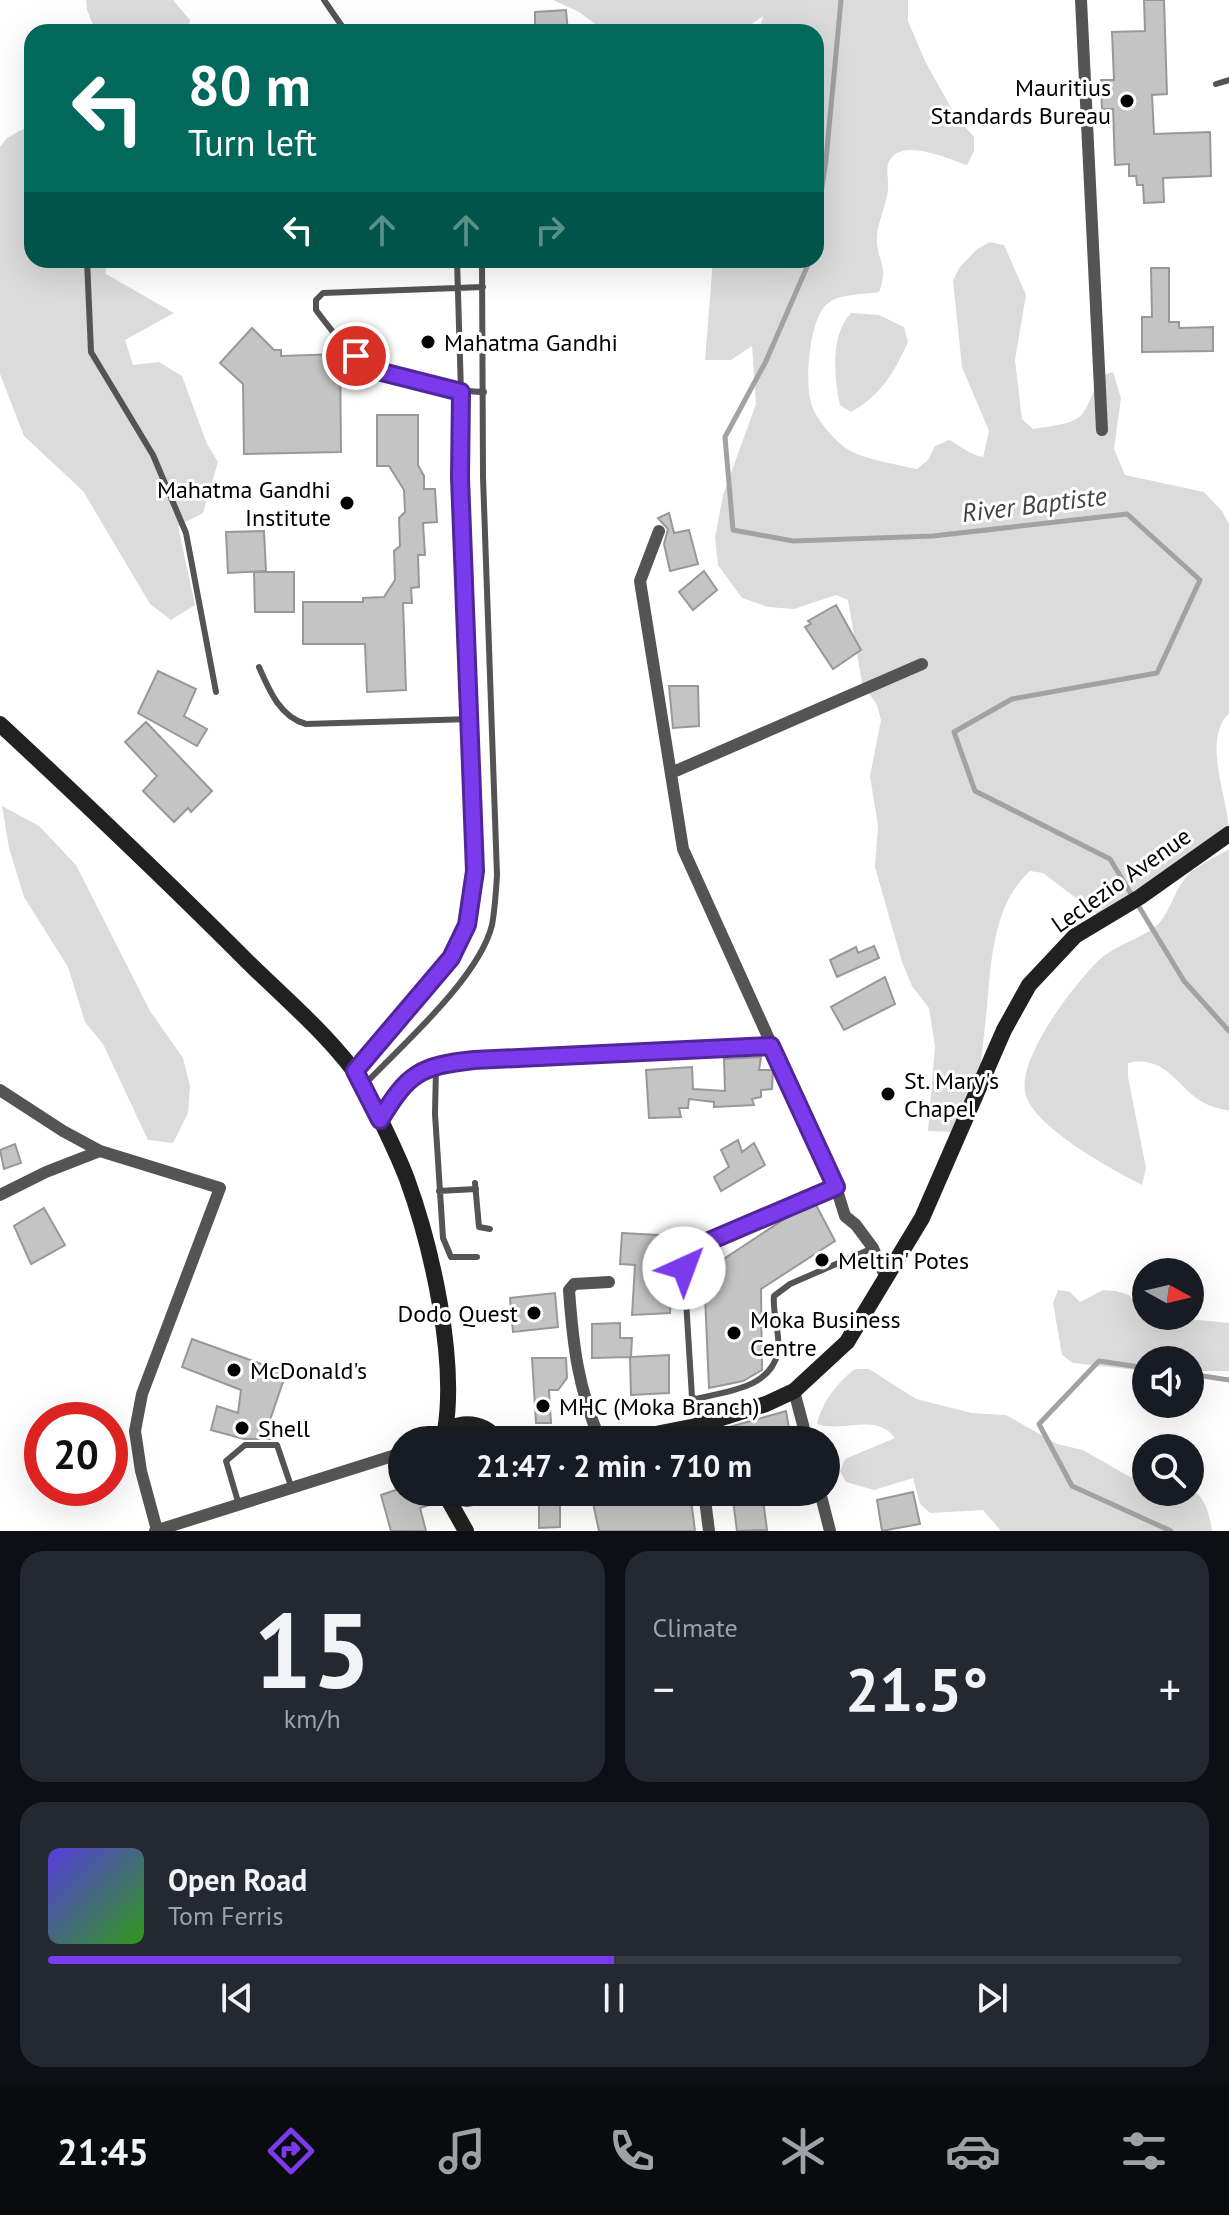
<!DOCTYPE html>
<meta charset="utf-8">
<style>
:root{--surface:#171b24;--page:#242831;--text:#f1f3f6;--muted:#9ea1a6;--line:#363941;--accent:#7c3aed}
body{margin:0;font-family:"PT Sans",sans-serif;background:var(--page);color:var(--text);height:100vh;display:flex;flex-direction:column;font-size:30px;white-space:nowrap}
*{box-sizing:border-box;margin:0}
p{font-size:26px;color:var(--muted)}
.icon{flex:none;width:44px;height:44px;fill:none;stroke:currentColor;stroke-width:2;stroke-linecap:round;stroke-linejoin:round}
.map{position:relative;height:1531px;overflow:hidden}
.side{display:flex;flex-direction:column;gap:20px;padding:20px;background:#0d0f14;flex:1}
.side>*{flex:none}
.top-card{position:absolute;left:24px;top:24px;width:800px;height:244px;border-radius:24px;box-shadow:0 8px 32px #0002;background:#00695c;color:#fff;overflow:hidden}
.needle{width:52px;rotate:98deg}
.tools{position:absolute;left:1132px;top:1258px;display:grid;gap:16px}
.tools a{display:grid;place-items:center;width:72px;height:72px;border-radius:50%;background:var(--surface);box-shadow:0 8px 32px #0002;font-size:40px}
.speed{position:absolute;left:24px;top:1402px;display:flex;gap:16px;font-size:40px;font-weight:700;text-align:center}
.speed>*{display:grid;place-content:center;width:104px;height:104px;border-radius:50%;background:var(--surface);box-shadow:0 8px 32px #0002;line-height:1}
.speed .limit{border:12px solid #d22;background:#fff;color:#111}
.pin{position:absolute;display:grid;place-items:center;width:68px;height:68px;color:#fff;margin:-34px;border:4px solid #fff;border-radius:50%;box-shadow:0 2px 8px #0007}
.me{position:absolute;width:88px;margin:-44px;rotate:43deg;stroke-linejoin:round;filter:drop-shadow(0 0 6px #0008)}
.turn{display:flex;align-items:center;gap:28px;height:168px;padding:0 32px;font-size:36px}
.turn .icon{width:104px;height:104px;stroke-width:2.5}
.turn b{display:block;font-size:56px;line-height:68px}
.lanes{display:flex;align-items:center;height:76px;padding:0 32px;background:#0003;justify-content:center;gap:40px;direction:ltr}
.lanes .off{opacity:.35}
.big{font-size:60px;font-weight:700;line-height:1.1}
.side .card{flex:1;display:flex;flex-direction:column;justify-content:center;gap:12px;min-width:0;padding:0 28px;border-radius:24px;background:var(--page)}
.side .dial{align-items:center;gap:0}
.dial b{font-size:104px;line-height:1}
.song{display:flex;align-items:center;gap:24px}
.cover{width:96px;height:96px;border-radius:12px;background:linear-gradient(135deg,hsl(250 70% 55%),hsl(110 70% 35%))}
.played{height:8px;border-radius:4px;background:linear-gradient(90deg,var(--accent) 50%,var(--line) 50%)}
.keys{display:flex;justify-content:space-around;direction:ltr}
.heat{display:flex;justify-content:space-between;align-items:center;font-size:44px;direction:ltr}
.side .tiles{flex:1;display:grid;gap:20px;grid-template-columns:1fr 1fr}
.card:last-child{grid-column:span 2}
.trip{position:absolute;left:388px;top:1426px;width:452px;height:80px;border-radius:40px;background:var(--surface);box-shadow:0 8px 32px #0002;font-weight:700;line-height:80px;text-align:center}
.dock{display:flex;height:128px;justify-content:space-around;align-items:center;background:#090b0e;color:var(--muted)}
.dock .icon{width:56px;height:56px}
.dock .selected{color:var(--accent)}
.dock b{font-size:36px;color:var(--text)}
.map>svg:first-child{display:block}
.green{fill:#dbdbdb}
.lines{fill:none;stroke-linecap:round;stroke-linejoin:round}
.stream{stroke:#a2a2a2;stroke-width:5}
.building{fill:#c4c4c4;stroke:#989898;stroke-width:2}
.lane{stroke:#545454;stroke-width:6}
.street{stroke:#545454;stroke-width:12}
.secondary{stroke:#212121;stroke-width:16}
.route-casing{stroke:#51269a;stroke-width:20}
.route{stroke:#7c3aed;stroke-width:14}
.poi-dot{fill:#000;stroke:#fff;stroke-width:3}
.labels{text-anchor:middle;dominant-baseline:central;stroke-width:6;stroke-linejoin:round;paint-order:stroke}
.poi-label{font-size:24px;fill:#000;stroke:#fff;text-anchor:start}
.street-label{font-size:24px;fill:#000;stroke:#fff}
.water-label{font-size:26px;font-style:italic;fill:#434343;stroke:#fff}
</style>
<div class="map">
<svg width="1229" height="1531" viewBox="0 0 1229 1531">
<rect width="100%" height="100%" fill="#fff"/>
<path class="green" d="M86,0H173L190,20L188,32H96L87,10Z
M553,0H908V21L925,61L955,115L974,137V151L967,165C948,159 898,135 888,164C886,171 889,181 888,189C887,205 877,222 877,238C876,261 890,264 879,292C862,295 838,293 826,305C809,321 804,385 812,406C817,420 834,440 847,449C862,459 899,465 917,469L928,460L935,446L949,440C962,446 969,455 983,457L989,431L962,367L953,281L959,268L977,249L990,242L1004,245L1026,295L1015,360L1022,419L1033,429C1085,421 1080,424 1100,376L1113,372L1121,398L1114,449L1125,475L1204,492L1222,511L1229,524V713C1201,742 1229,798 1229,834L1097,914L1043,873L1030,871C991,906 991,968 986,1017C982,1050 979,1084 975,1117L969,1130L955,1132L928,1131L935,1046L929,1008L912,986L902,962L875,867L878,826L870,776L881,720L877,705L862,683L848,600L836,595L794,609L768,607L742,598L718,565L715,538L723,495L756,404L752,346L731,360H705L713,260H816V32H759L763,16L741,32H606L579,12Z
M32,124V260H105L106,274L174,313L125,340L133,365L159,362L182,376L207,444L218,462L203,513L178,526L195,605L171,620L150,604L83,491L24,436L0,374V147L7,138Z
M851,313L879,315L904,327L908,342C894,373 881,395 851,412L840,405C834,377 830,335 851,313Z
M2,806L39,826L76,865L150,1011L183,1058L190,1086L188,1113L173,1143L148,1140L103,1044L85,1022L68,967L24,897L9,848Z
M1229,849V1111C1221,1109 1212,1107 1204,1103C1177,1088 1166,1054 1128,1063V1077L1146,1168L1142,1185C1113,1170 1031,1126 1025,1092C1019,1056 1073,986 1098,961C1113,946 1138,940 1155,927C1170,915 1174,889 1188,875C1198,865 1216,857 1229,849Z
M1058,1290L1070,1292L1080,1302L1103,1290L1116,1291L1129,1295L1146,1316L1159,1322L1199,1320L1229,1323V1371H1190V1360H1146V1371L1073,1363L1062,1355L1053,1303Z
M855,1369H869L916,1399L972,1413L1006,1415L1057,1444L1083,1450L1130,1477L1146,1479V1492H1190V1488C1205,1496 1210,1515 1212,1531H1001L983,1510L930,1513L920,1504L913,1478L874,1490L846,1482L840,1471L845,1459L895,1438C876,1412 846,1433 817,1424C822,1402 838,1382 855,1369Z"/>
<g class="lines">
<path class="stream" d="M816,228L826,160L841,0
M810,260L766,361L725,437L733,530L793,541L933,536L1127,514L1200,580L1157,673L1012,699L954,732L975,791L1110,859L1184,981L1229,1031
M1146,1368L1099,1361L1039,1424L1072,1486L1171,1531
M1190,1374L1229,1380"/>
</g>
<path class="building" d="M1144,0H1164L1167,94L1152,95L1154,134L1210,132L1211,176L1163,178L1164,202L1144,203L1143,185H1137L1136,176H1129V164L1115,165L1113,109H1102L1101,80H1114L1112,32L1145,31Z
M566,10L568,32H535V12Z
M1151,268H1169V322H1179V328L1213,327V351L1142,352V317H1152Z
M252,328L274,350H281V356L340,354L341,452L244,454L243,384L220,363Z
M377,415H418V465L424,476V489H435L437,522L423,523L425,555H418L419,587L411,588L412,603H403L406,690L367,692L365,644H303V602H363V598L384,597L395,580L394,551L400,546L399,518L405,512L404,490L389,466H377Z
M669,513L674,533L689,530L698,564L670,571L664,544L668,529L658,518Z
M264,531L266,571L228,573L226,532Z
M704,571L717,590L693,610L679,592Z
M254,572H294V612H255Z
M836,605L861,650L833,669L805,627L811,624L808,621Z
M158,671L196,689L184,716L207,729L197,746L138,713Z
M669,686H698L699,726L673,728Z
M146,722L212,791L191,812L188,808L174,822L143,791L157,776L125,742Z
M874,946L879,958L837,977L830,960L856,947L858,953Z
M885,977L895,1004L844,1030L831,1007Z
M761,1057L759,1070H773L772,1089L761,1090V1097L752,1099L754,1105L714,1107V1102L689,1099L688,1108H679L681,1117L649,1118L646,1070L692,1067L693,1089L725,1091L724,1059Z
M738,1140L742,1152L754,1143L765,1165L721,1191L714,1177L729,1167L721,1150Z
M15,1144L21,1163L4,1169L0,1150Z
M815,1203L835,1241L761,1289L762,1370L743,1381L709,1388L704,1272L801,1208Z
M44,1208L65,1245L31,1264L14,1226Z
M622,1233L676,1236L670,1313L632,1315L635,1265L620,1264Z
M555,1293L558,1327L513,1332L510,1298Z
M620,1323V1338H632L631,1357L669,1355V1393L631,1395L630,1357L592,1358V1324Z
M192,1339L286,1373L269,1423L276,1426L271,1439H244L211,1430L217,1406L238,1413L241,1390L182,1367Z
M532,1358H566L567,1378L558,1390H549L551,1423H536Z
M786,1411L791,1440H717L715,1431Z
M402,1488V1492H426L429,1505L420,1508L426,1531H391L381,1495Z
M539,1492H560V1527L539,1528Z
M623,1492H690L695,1531H599L592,1498Z
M732,1492H762L767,1530L737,1531Z
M913,1492L920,1524L882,1531L877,1500Z"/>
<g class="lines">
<path class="lane" d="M324,0L346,32
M1216,84L1229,80
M87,260L91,352L153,455L186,533L216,692
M483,287L323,293L316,300V310C331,330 347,351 367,367C380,377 464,392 484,392
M259,667C269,690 280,717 306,724L471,719
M436,1068L435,1114L443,1238L451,1257H477
M355,1071C387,1034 453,971 467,926C472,908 473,889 475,871L460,478L461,392L457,260
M364,1085C402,1045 479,978 492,925C495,909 496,891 497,875L483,477L482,260
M475,1183L479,1227L490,1229
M836,1187L693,1248L688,1253L684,1268L692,1397L696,1399C726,1391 770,1389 778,1352C781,1336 772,1313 774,1296L790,1284L873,1248
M439,1191L476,1189
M239,1505L226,1461L245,1445H277L292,1489"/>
<path class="street" d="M1081,0L1102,430
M659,531L640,581L683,849L836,1187L845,1216L856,1225L873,1248L885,1276
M671,773L922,664
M0,1090L63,1131L100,1151
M380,1120C409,1073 420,1066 474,1060L771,1046
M0,1195L46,1172L100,1151L220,1188L142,1394L135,1431L141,1471L157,1530
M794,1391L807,1440
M600,1440C578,1387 573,1346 569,1290L574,1284L609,1282
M704,1492L709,1531
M820,1492L830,1531
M155,1531L402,1453"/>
<path class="secondary" d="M0,724C85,803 169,883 251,965C290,1003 334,1040 364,1085C378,1116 395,1147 407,1179C432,1248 457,1359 445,1431
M437,1440C454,1419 481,1419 498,1440
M625,1440L696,1426L766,1404L794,1391L847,1342L922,1218L1004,1030L1029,985L1075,936L1140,897L1229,834
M444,1492L466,1531
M445,1492C460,1501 474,1501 489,1492"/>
</g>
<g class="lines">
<g class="route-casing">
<path id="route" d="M356,356L370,369L461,392L460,478L475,871L467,925L451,958L355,1071L380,1120C408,1073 420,1066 474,1060L771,1046L836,1187L693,1248L688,1253L684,1268"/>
</g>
<use href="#route" class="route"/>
</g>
<g class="poi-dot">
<circle cx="1127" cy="101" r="8"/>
<circle cx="428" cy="342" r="8"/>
<circle cx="347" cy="503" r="8"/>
<circle cx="888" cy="1094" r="8"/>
<circle cx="822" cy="1260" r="8"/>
<circle cx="534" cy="1313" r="8"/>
<circle cx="734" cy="1333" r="8"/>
<circle cx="234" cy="1370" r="8"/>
<circle cx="543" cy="1406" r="8"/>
<circle cx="242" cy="1428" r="8"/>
</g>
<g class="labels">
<g class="poi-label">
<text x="1111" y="87" text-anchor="end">Mauritius<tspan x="1111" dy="28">Standards Bureau</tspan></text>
<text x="444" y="342">Mahatma Gandhi</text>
<text x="331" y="489" text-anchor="end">Mahatma Gandhi<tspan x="331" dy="28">Institute</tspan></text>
<text x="904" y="1080">St. Mary's<tspan x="904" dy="28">Chapel</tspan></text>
<text x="838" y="1260">Meltin' Potes</text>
<text x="518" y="1313" text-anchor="end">Dodo Quest</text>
<text x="750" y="1319">Moka Business<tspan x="750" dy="28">Centre</tspan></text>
<text x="250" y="1370">McDonald's</text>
<text x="559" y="1406">MHC (Moka Branch)</text>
<text x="258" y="1428">Shell</text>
</g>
<g class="street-label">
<text transform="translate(1121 880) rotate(-35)">Leclezio Avenue</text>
</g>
<g class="water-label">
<text transform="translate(1034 504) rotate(-7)">River Baptiste</text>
</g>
</g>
</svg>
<div class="tools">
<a><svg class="needle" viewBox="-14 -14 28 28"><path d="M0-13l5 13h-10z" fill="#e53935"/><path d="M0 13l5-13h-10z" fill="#9ea1a6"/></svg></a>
<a><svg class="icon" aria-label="sound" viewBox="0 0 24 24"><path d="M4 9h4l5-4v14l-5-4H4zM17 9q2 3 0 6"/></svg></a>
<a><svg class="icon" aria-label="search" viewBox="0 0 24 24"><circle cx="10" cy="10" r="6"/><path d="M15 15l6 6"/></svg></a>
</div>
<div class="speed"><div class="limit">20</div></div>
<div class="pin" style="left:356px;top:356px;background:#d93025"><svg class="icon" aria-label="arrive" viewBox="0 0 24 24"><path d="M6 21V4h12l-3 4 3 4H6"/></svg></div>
<svg class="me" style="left:684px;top:1268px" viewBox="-20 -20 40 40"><circle r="19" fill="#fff"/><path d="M0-13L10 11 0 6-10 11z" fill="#7c3aed"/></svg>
<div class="trip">21:47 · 2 min · 710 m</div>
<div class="top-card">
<div class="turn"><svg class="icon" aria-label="left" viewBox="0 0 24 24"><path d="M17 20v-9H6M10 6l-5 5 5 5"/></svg><div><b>80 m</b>Turn left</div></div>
<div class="lanes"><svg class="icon" aria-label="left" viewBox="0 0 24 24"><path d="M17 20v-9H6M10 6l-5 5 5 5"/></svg><svg class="icon off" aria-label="ahead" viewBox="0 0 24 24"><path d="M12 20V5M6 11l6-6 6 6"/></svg><svg class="icon off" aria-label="ahead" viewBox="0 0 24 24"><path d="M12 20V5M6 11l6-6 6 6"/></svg><svg class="icon off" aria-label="right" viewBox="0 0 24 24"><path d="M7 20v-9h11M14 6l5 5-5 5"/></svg></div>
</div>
</div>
<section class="side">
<div class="tiles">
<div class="card dial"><b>15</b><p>km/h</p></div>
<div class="card"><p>Climate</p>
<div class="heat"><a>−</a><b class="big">21.5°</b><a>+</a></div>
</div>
<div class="card">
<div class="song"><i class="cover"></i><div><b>Open Road</b><p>Tom Ferris</p></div></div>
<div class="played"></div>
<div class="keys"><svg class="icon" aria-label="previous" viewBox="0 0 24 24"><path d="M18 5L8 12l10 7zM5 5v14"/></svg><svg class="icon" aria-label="pause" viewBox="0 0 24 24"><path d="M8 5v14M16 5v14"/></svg><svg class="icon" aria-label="next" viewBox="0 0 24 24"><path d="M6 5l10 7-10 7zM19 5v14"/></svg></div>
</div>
</div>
</section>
<nav class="dock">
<b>21:45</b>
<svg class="icon selected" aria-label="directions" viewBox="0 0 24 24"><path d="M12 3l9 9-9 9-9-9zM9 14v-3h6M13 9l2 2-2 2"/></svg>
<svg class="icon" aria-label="music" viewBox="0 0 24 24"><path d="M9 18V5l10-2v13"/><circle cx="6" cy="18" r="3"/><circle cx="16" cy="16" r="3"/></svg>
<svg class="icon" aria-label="phone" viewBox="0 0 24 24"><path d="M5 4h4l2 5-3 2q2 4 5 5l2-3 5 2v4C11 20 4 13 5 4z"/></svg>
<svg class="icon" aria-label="climate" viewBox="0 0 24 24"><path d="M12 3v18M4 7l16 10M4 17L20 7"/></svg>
<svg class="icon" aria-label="car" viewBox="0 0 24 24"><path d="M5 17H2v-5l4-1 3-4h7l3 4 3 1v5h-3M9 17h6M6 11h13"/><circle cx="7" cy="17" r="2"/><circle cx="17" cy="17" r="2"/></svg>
<svg class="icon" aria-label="filters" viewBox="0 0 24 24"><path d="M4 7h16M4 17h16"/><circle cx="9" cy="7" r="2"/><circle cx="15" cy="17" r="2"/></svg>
</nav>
